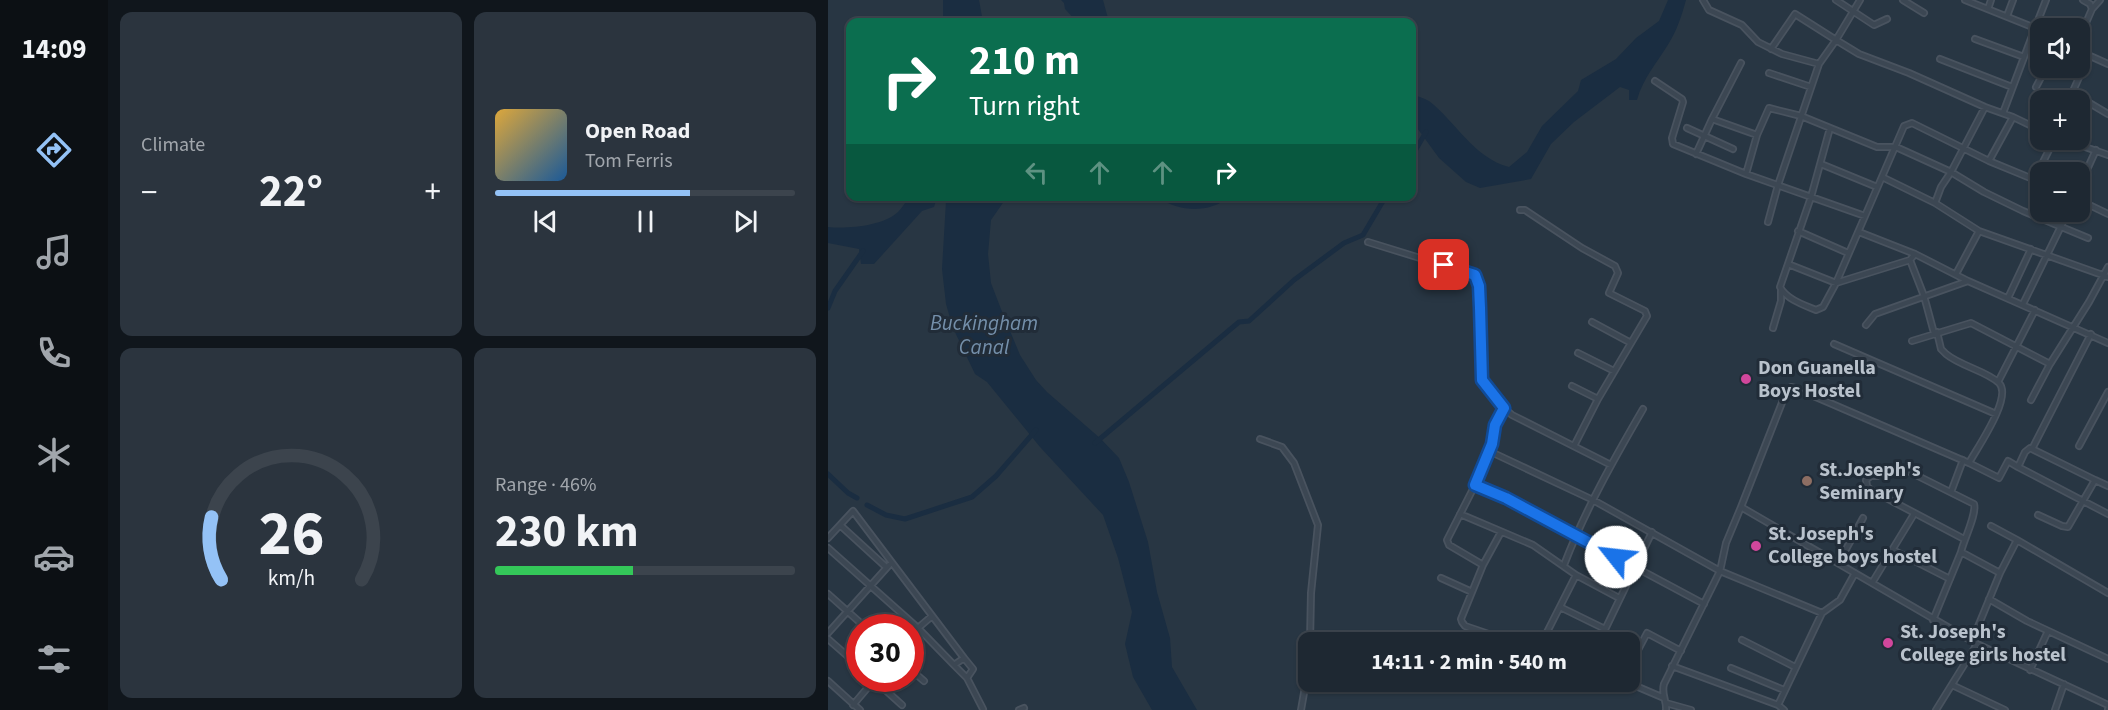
<!DOCTYPE html>
<meta charset="utf-8">
<style>
:root{--surface:#1e2832;--page:#2b343e;--text:#f1f3f6;--muted:#a1a6ac;--line:#3c444d;--accent:#94c2f6}
body{margin:0;font-family:"Source Sans 3",sans-serif;background:var(--page);color:var(--text);height:100vh;display:flex;flex-direction:column;font-size:22px;white-space:nowrap}
*{box-sizing:border-box;margin:0}
p{font-size:20px;color:var(--muted)}
.icon{flex:none;width:33px;height:33px;fill:none;stroke:currentColor;stroke-width:2;stroke-linecap:round;stroke-linejoin:round}
.map{position:relative;flex:1;overflow:hidden}
.drawer{display:flex;flex-direction:column;gap:12px;padding:12px;background:#10161c;width:720px}
.drawer>*{flex:none}
.hud{position:absolute;left:18px;top:18px;width:570px;height:183px;border-radius:12px;box-shadow:0 2px 4px #0004,0 0 0 2px var(--line);background:#0b6e4f;color:#fff;overflow:hidden}
.tools{position:absolute;left:1202px;top:18px;display:grid;gap:12px}
.tools a{display:grid;place-items:center;width:60px;height:60px;border-radius:12px;background:var(--surface);box-shadow:0 2px 4px #0004,0 0 0 2px var(--line);font-size:30px}
.speed{position:absolute;left:18px;top:614px;display:flex;gap:12px;font-size:30px;font-weight:700;text-align:center}
.speed>*{display:grid;place-content:center;width:78px;height:78px;border-radius:50%;background:var(--surface);box-shadow:0 2px 4px #0004,0 0 0 2px var(--line);line-height:1}
.speed .limit{border:9px solid #d22;background:#fff;color:#111}
.pin{position:absolute;display:grid;place-items:center;width:51px;height:51px;color:#fff;margin:-26px;border-radius:12px;box-shadow:0 3px 9px #0006}
.me{position:absolute;width:66px;margin:-33px;rotate:299deg;stroke-linejoin:round;filter:drop-shadow(0 0 4px #0008)}
.turn{display:flex;align-items:center;gap:21px;height:126px;padding:0 24px;font-size:27px}
.turn .icon{width:78px;height:78px;stroke-width:2.5}
.turn b{display:block;font-size:42px;line-height:51px}
.lanes{display:flex;align-items:center;height:57px;padding:0 24px;background:#0003;justify-content:center;gap:30px;direction:ltr}
.lanes .off{opacity:.35}
.big{font-size:45px;font-weight:700;line-height:1.1}
.drawer .widget{flex:1;display:flex;flex-direction:column;justify-content:center;gap:9px;min-width:0;padding:0 21px;border-radius:12px;background:var(--page)}
.drawer .dial{align-items:center;gap:0}
.dial svg{height:156px;overflow:visible;fill:none;stroke:var(--line);stroke-width:7;stroke-linecap:round;text-anchor:middle}
.dial text{fill:var(--text);stroke:none}
.song{display:flex;align-items:center;gap:18px}
.cover{width:72px;height:72px;border-radius:9px;background:linear-gradient(135deg,hsl(40 70% 55%),hsl(210 70% 35%))}
.played{height:6px;border-radius:3px;background:linear-gradient(90deg,var(--accent) 65%,var(--line) 65%)}
.keys{display:flex;justify-content:space-around;direction:ltr}
.heat{display:flex;justify-content:space-between;align-items:center;font-size:33px;direction:ltr}
.charge{height:9px;border-radius:4px;background:linear-gradient(90deg,#34c759 46%,var(--line) 0)}
.drawer .tiles{flex:1;display:grid;gap:12px;grid-template-columns:repeat(2,1fr)}
.trip{position:absolute;left:470px;top:632px;width:342px;height:60px;border-radius:12px;background:var(--surface);box-shadow:0 2px 4px #0004,0 0 0 2px var(--line);font-weight:700;line-height:60px;text-align:center}
main{display:flex;flex:1;min-height:0}
.dock{display:flex;flex-direction:column;width:108px;justify-content:space-around;align-items:center;background:#0c1014;color:var(--muted)}
.dock .icon{width:42px;height:42px}
.dock .selected{color:var(--accent)}
.dock b{font-size:27px;color:var(--text)}
.map>svg:first-child{display:block}
.water{fill:#1a2d41}
.lines{fill:none;stroke-linecap:round;stroke-linejoin:round}
.canal{stroke:#1a2d41;stroke-width:5}
.minor-casing{stroke:#49535f;stroke-width:8}
.minor{stroke:#3c4753;stroke-width:4.5}
.route-casing{stroke:#114b97;stroke-width:15}
.route{stroke:#1a73e8;stroke-width:10}
.hotel-dot{fill:#d1479c;stroke:#212c38;stroke-width:2}
.education-dot{fill:#8d6e63;stroke:#212c38;stroke-width:2}
.labels{text-anchor:middle;dominant-baseline:central;stroke-width:6;stroke-linejoin:round;paint-order:stroke}
.poi-label{font-size:20px;font-weight:bold;fill:#b9c2cc;stroke:#212c38;text-anchor:start}
.water-label{font-size:21px;font-style:italic;fill:#748faa;stroke:#212c38}
</style>
<main>
<nav class="dock">
<b>14:09</b>
<svg class="icon selected" aria-label="directions" viewBox="0 0 24 24"><path d="M12 3l9 9-9 9-9-9zM9 14v-3h6M13 9l2 2-2 2"/></svg>
<svg class="icon" aria-label="music" viewBox="0 0 24 24"><path d="M9 18V5l10-2v13"/><circle cx="6" cy="18" r="3"/><circle cx="16" cy="16" r="3"/></svg>
<svg class="icon" aria-label="phone" viewBox="0 0 24 24"><path d="M5 4h4l2 5-3 2q2 4 5 5l2-3 5 2v4C11 20 4 13 5 4z"/></svg>
<svg class="icon" aria-label="climate" viewBox="0 0 24 24"><path d="M12 3v18M4 7l16 10M4 17L20 7"/></svg>
<svg class="icon" aria-label="car" viewBox="0 0 24 24"><path d="M5 17H2v-5l4-1 3-4h7l3 4 3 1v5h-3M9 17h6M6 11h13"/><circle cx="7" cy="17" r="2"/><circle cx="17" cy="17" r="2"/></svg>
<svg class="icon" aria-label="filters" viewBox="0 0 24 24"><path d="M4 7h16M4 17h16"/><circle cx="9" cy="7" r="2"/><circle cx="15" cy="17" r="2"/></svg>
</nav>
<section class="drawer">
<div class="tiles">
<div class="widget"><p>Climate</p>
<div class="heat"><a>−</a><b class="big">22°</b><a>+</a></div>
</div>
<div class="widget">
<div class="song"><i class="cover"></i><div><b>Open Road</b><p>Tom Ferris</p></div></div>
<div class="played"></div>
<div class="keys"><svg class="icon" aria-label="previous" viewBox="0 0 24 24"><path d="M18 5L8 12l10 7zM5 5v14"/></svg><svg class="icon" aria-label="pause" viewBox="0 0 24 24"><path d="M8 5v14M16 5v14"/></svg><svg class="icon" aria-label="next" viewBox="0 0 24 24"><path d="M6 5l10 7-10 7zM19 5v14"/></svg></div>
</div>
<div class="widget dial"><svg viewBox="0 0 100 80">
<path d="M14 69A42 42 0 1 1 86 69"/>
<path d="M14 69A42 42 0 0 1 9 37" stroke="#94c2f6"/>
<text x="50" y="56" font-size="32" font-weight="700">26</text>
<text x="50" y="72" font-size="11">km/h</text>
</svg></div>
<div class="widget"><p>Range · 46%</p><b class="big">230 km</b><div class="charge"></div></div>
</div>
</section>
<div class="map">
<svg width="1280" height="710" viewBox="0 0 1280 710">
<rect width="100%" height="100%" fill="#283643"/>
<path class="water" d="M115,0H151L155,22H115Z
M233,0H275L281,22H249L237,9L236,3Z
M840,0H858C854,15 849,30 841,43C829,63 815,78 809,100H801V90L792,87L746,122L723,144L703,179L652,188L638,182L611,158L584,121V94C589,96 596,98 601,101C628,122 646,158 681,167L699,152L714,126L750,91L753,80L788,59L808,38L831,21Z
M82,196L109,197L106,207L94,211L46,264H33L31,249L0,243V227C20,229 55,226 70,212C74,208 78,201 82,196Z
M121,197H179L163,220L160,254L163,283L173,309L192,355L208,380L219,392L273,439L291,458L301,482L320,542L329,592L342,638L344,667L369,710H324L305,677L297,644L304,612L290,558L275,515L212,447L159,382L147,374L125,328L118,304L114,269L118,201Z
M329,197H402C379,214 352,212 329,197Z"/>
<g class="lines">
<path class="canal" d="M584,156L598,132
M0,308L7,291L35,251
M267,443L411,322L421,321L466,280L516,243L535,235L558,196
M0,474L20,493L29,498
M39,505L58,515L77,519L144,497L168,476L208,430"/>
<g class="minor-casing">
<path id="minor" d="M875,0L881,10L914,25L930,42L954,54L991,64
M1008,0L1046,25L1059,19
M1075,0L1096,13
M1137,0L1207,28L1175,113
M1160,9L1163,0
M1264,9L1272,0
M1179,16L1185,0
M1207,28L1218,0
M1147,39L1196,57
M1251,39L1264,9L1262,4L1255,0
M943,49L967,14L1008,40L1032,0
M1251,51L1280,64
M1261,55L1245,91L1248,95L1280,114
M1112,59L1184,87
M913,63L884,119L929,135L918,174
M941,73L983,87
M827,81L854,99L855,102L844,138L845,144L918,174L1037,216
M1208,87L1218,68
M859,128L905,149
M1002,128L983,197L952,287C958,299 976,305 988,310L995,307L1008,283L1076,126L1084,123L1161,161L1212,182
M929,135L941,108L973,116L1049,147H1068L1123,172L1156,192L1195,211L1260,238
M1237,140L1280,155
M868,154L884,119
M1161,161L1185,117
M993,164L1049,187
M1054,177L1107,203L1151,231L1280,277
M1206,180L1226,140
M1251,187L1268,150
M1251,200L1280,214
M1107,203L1113,187L1123,172L1157,107
M692,210H697L754,248L787,266L790,273L781,293L817,311L819,316L770,399L746,446
M940,222L950,185L991,64L1008,40L1031,54L1081,73L1157,107L1185,117L1212,130
M970,231L1020,253
M1031,232L1087,254L1140,281L1280,343
M540,242L647,275L651,286L654,380L676,408L684,415L783,465
M1082,260L1096,296L1106,333
M960,264L1008,283L1082,260L1087,254
M1128,274L1151,231
M1180,298L1203,249
M1195,304L1240,212
M764,322L803,343
M1038,325L1047,314L1140,281
M945,328L953,301V291
M1109,332L1113,349L1118,354C1132,366 1159,371 1171,383C1185,397 1149,448 1141,463L967,388L963,387L959,390L913,507L1149,644L1280,705
M1084,341L1143,323L1222,364
M1006,344L1168,414
M750,353L786,371
M1170,382L1207,310
M744,386L770,399
M1203,400L1222,364L1261,302L1280,267
M432,439L454,447L466,463L490,525L483,593L482,642
M1251,446L1280,392
M1204,449L1263,334
M661,451L765,500L892,571L994,613
M1141,463L1171,478L1180,461L1190,467L1197,452L1202,448L1267,480
M1190,467L1280,514
M1074,468L1146,504C1149,514 1136,539 1133,552
M1049,476H1043L1038,480L1039,486L1043,490L1136,539
M647,485L665,444L667,425L676,408
M1123,492L1135,460
M632,514L705,545L748,575
M1210,515L1234,526L1240,527L1267,480L1280,486
M12,525L58,567
M1163,526L1189,540
M0,538L25,511L136,658L126,665L90,628L0,548
M1065,550L1122,579
M1011,562L1035,518
M655,565L673,532
M736,565C757,510 786,459 815,409
M613,578L644,592
M1044,583L1086,514
M0,594L37,627
M1161,599L1199,621L1280,659
M732,607L777,629
M1105,620L1133,552L1172,573
M0,633L63,563
M0,639L32,667
M82,639L90,628L104,616
M914,640L967,667
M1144,641L1172,573L1189,540L1280,593
M684,642L637,626L634,622L633,619L655,565L621,545L619,540L647,485L678,498L876,604
M714,642L748,575L791,598
M771,642L824,532
M136,658L145,669L139,678
M126,665L139,678L155,709
M844,666L950,705L956,710
M801,667L819,633L853,651
M903,668L956,690
M82,669L96,681
M1202,670L1220,631
M44,678L74,705
M0,681L32,710
M796,681L836,698
M1124,685L1177,710
M838,703L863,710
M25,705L47,679
M950,705L994,613L1012,600L1027,573
M191,710L196,708
M473,710L480,670
M838,710C839,701 833,694 836,684L892,571L898,543L913,507
M1108,710L1149,644
M1227,710L1236,684
M1280,710V709"/>
</g>
<use href="#minor" class="minor"/>
</g>
<g class="lines">
<g class="route-casing">
<path id="route" d="M616,265L647,275L651,286L652,308L654,380L676,408L667,425L664,444L647,485L678,498L788,557"/>
</g>
<use href="#route" class="route"/>
</g>
<g class="hotel-dot">
<circle cx="918" cy="379" r="6"/>
<circle cx="928" cy="546" r="6"/>
<circle cx="1060" cy="643" r="6"/>
</g>
<circle class="education-dot" cx="979" cy="481" r="6"/>
<g class="labels">
<g class="poi-label">
<text x="930" y="368">Don Guanella<tspan x="930" dy="23">Boys Hostel</tspan></text>
<text x="991" y="470">St.Joseph's<tspan x="991" dy="23">Seminary</tspan></text>
<text x="940" y="534">St. Joseph's<tspan x="940" dy="23">College boys hostel</tspan></text>
<text x="1072" y="632">St. Joseph's<tspan x="1072" dy="23">College girls hostel</tspan></text>
</g>
<g class="water-label">
<text x="156" y="323">Buckingham<tspan x="156" dy="24">Canal</tspan></text>
</g>
</g>
</svg>
<div class="tools">
<a><svg class="icon" aria-label="sound" viewBox="0 0 24 24"><path d="M4 9h4l5-4v14l-5-4H4zM17 9q2 3 0 6"/></svg></a>
<a>+</a>
<a>−</a>
</div>
<div class="speed"><div class="limit">30</div></div>
<div class="pin" style="left:616px;top:265px;background:#d93025"><svg class="icon" aria-label="arrive" viewBox="0 0 24 24"><path d="M6 21V4h12l-3 4 3 4H6"/></svg></div>
<svg class="me" style="left:788px;top:557px" viewBox="-20 -20 40 40"><circle r="19" fill="#fff"/><path d="M0-13L10 11 0 6-10 11z" fill="#1a73e8"/></svg>
<div class="trip">14:11 · 2 min · 540 m</div>
<div class="hud">
<div class="turn"><svg class="icon" aria-label="right" viewBox="0 0 24 24"><path d="M7 20v-9h11M14 6l5 5-5 5"/></svg><div><b>210 m</b>Turn right</div></div>
<div class="lanes"><svg class="icon off" aria-label="left" viewBox="0 0 24 24"><path d="M17 20v-9H6M10 6l-5 5 5 5"/></svg><svg class="icon off" aria-label="ahead" viewBox="0 0 24 24"><path d="M12 20V5M6 11l6-6 6 6"/></svg><svg class="icon off" aria-label="ahead" viewBox="0 0 24 24"><path d="M12 20V5M6 11l6-6 6 6"/></svg><svg class="icon" aria-label="right" viewBox="0 0 24 24"><path d="M7 20v-9h11M14 6l5 5-5 5"/></svg></div>
</div>
</div>
</main>
